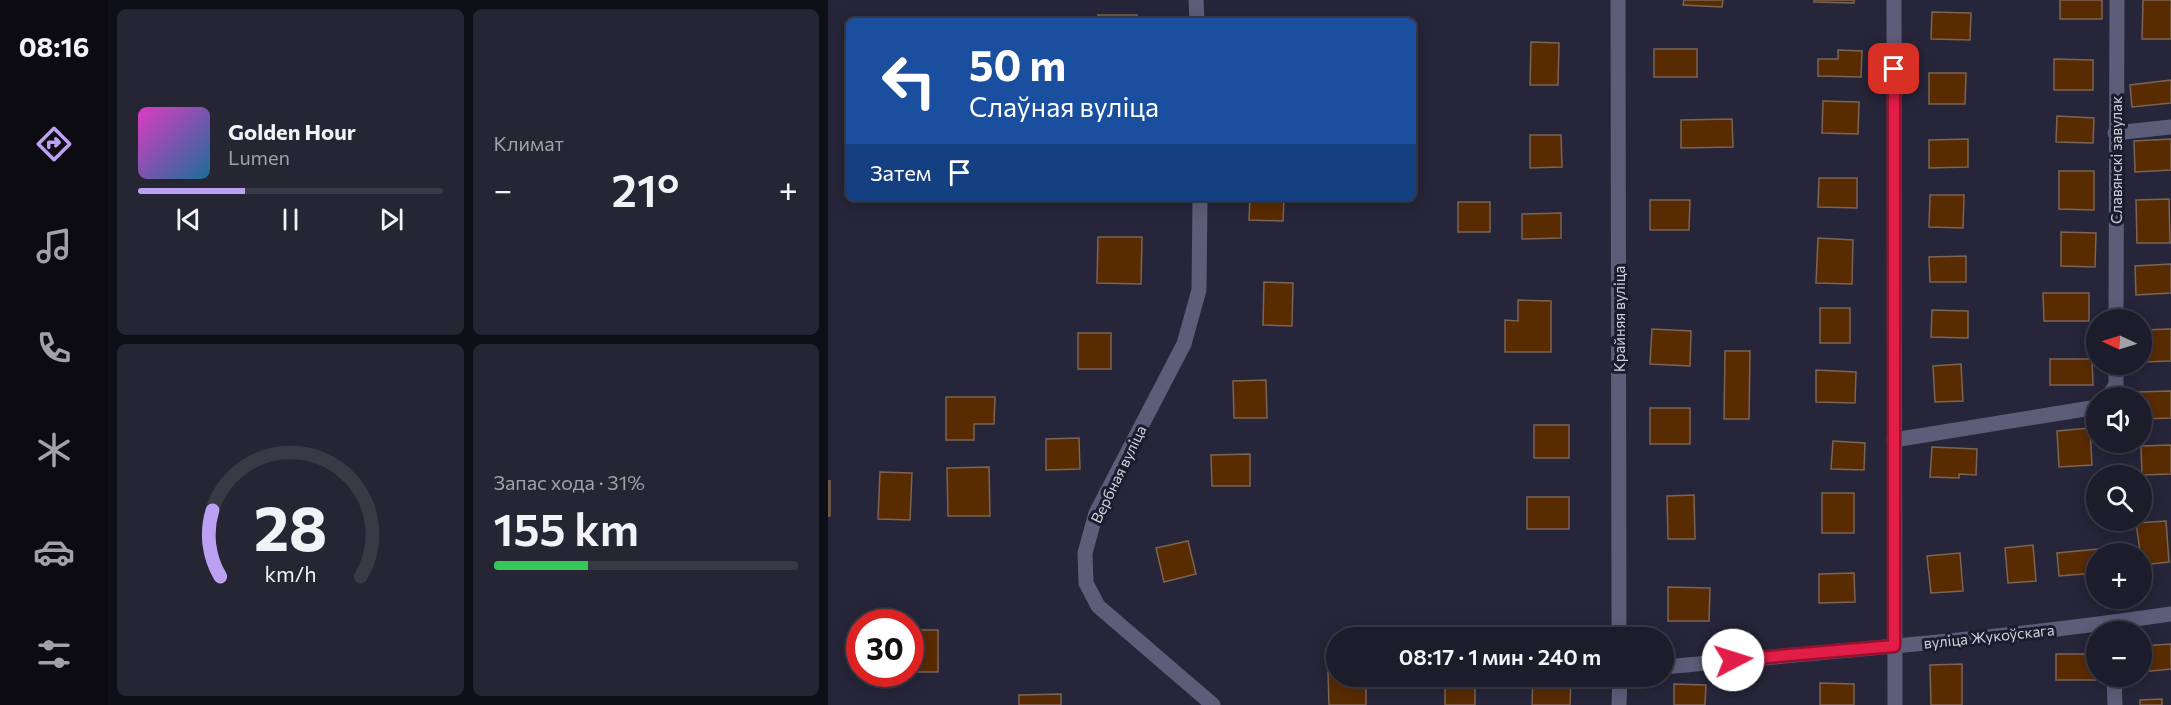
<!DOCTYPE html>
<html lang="ru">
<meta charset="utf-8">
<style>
:root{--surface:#1c1c2b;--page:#252533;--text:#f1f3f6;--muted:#a0a1a9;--line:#3a3a47;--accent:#bca0f2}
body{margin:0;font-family:Commissioner,sans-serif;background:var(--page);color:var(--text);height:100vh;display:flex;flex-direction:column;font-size:22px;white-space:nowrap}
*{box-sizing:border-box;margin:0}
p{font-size:20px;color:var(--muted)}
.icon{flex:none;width:33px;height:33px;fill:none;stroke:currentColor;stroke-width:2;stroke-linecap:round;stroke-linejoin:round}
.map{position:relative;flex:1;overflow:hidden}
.panel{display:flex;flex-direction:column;gap:9px;padding:9px;background:#0f0f18;width:720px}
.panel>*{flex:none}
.hud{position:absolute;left:18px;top:18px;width:570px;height:183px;border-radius:9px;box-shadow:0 3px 15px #0003,0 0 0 2px var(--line);background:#1a4fa0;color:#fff;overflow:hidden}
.needle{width:39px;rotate:274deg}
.controls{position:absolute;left:1258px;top:309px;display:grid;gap:12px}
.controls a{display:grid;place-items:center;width:66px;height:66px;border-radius:50%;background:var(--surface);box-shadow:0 3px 15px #0003,0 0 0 2px var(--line);font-size:30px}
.speed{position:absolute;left:18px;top:609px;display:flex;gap:12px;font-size:30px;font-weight:700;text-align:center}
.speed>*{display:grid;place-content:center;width:78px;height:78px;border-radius:50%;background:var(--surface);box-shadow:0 3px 15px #0003,0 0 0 2px var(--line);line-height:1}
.speed .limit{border:9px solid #d22;background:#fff;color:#111}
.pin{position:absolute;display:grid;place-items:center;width:51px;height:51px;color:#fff;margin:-26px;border-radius:12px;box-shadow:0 3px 9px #0006}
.me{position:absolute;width:66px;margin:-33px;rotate:85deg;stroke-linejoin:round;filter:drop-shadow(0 0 4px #0008)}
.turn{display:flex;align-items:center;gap:21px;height:126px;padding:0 24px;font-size:27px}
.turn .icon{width:78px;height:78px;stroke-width:2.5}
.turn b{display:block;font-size:42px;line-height:51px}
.then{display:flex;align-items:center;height:57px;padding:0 24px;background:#0003;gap:12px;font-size:22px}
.big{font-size:45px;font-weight:600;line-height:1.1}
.panel .tile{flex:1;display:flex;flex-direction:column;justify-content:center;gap:9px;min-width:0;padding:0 21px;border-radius:9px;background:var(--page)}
.panel .dial{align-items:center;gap:0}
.dial svg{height:156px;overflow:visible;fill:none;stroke:var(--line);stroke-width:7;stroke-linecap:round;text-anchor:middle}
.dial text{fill:var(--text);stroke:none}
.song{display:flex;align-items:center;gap:18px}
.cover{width:72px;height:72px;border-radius:9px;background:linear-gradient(135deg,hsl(310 70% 55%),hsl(200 70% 35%))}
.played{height:6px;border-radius:3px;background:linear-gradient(90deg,var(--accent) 35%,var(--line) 35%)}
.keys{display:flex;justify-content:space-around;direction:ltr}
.heat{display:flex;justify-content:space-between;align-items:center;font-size:33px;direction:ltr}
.charge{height:9px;border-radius:4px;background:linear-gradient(90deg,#34c759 31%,var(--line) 0)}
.panel .tiles{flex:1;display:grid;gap:9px;grid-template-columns:repeat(2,1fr)}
.trip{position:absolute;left:498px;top:627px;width:348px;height:60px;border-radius:30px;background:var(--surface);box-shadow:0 3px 15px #0003,0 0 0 2px var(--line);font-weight:600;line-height:60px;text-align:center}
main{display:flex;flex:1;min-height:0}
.tab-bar{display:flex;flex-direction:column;width:108px;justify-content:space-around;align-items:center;background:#0b0b11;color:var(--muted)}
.tab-bar .icon{width:42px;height:42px}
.tab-bar .active{color:var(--accent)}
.tab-bar b{font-size:27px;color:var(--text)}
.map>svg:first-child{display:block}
.building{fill:#592b01;stroke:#7a6455;stroke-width:1.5}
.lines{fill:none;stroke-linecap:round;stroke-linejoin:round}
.minor{stroke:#5d5d7a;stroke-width:15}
.route-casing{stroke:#92132f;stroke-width:15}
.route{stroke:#e11d48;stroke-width:10}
.labels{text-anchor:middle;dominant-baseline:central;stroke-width:6;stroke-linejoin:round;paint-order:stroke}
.street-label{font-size:15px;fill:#d0d0dd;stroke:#1c1c2f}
</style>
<main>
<nav class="tab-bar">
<b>08:16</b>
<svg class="icon active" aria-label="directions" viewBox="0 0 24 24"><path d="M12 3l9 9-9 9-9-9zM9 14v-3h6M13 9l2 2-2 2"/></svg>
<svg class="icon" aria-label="music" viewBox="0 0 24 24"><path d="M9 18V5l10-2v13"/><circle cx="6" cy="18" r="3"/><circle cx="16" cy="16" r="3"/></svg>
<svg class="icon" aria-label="phone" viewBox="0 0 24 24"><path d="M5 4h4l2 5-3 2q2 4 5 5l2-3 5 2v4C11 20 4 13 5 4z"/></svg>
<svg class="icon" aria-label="climate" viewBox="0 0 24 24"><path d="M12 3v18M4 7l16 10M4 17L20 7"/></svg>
<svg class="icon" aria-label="car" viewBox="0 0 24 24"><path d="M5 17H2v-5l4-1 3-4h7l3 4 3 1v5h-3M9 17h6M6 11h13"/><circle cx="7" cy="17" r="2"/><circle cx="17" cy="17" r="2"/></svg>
<svg class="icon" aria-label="filters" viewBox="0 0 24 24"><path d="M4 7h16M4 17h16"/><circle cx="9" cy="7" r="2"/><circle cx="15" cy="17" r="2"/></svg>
</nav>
<section class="panel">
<div class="tiles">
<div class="tile">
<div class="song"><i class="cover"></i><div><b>Golden Hour</b><p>Lumen</p></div></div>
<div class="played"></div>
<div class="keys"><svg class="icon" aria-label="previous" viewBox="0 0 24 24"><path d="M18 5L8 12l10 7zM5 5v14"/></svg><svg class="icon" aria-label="pause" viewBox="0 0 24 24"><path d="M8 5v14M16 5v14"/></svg><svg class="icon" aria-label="next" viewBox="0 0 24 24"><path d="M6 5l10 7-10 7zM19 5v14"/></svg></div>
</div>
<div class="tile"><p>Климат</p>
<div class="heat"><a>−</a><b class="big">21°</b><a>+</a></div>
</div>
<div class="tile dial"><svg viewBox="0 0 100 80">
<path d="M14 69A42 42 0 1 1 86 69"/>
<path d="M14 69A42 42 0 0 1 10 35" stroke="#bca0f2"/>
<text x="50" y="56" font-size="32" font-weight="700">28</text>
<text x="50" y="72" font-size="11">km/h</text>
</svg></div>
<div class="tile"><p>Запас хода · 31%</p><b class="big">155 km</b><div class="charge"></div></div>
</div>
</section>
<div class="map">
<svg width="1343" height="705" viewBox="0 0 1343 705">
<rect width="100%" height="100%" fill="#262539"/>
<path class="building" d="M856,0H895L894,7L855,5Z
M986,0H1026V3L986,2Z
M1232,0H1274V19H1232Z
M1315,0H1343V39H1314Z
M1104,12L1143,13L1142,40L1103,39Z
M270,15H309V21H270Z
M703,42L731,43L730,85H702Z
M826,49H869V77H826Z
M1010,50L1034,51L1033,77L990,76V59H1010Z
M1226,59L1265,60V90H1226Z
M1101,73H1138L1137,104H1101Z
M1343,80V103L1304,107L1302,85Z
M995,101L1031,102L1030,134L994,133Z
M1229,116L1266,118L1265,143L1228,142Z
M904,119L905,147L853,148V120Z
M702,135H733L734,167L702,168Z
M1140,139V167L1101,168V140Z
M1343,139V170L1307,172L1306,141Z
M1231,171H1266V210L1231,209Z
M991,178H1029V208L990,207Z
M1102,195H1136L1135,228L1101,227Z
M422,198H456L455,221L421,220Z
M1341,199L1342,243H1309L1308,200Z
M822,200H862L861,230H822Z
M630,202H662V232H630Z
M733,213V238L694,239V214Z
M1233,232L1268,233L1267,267L1233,266Z
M270,237H314L313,284L269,283Z
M990,238L1025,240L1024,284L988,283Z
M1138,256V282H1102L1101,257Z
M1343,264V293L1308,295L1307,266Z
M436,282L465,283L464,326L435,325Z
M1215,293H1261V321H1216Z
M690,300L723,301V352H677V320L690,321Z
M992,308H1022V343H992Z
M1104,310L1140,311V338L1103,337Z
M824,329L863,331L862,366L822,364Z
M1343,329V361L1314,362V330Z
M250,333H283V369H250Z
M897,351H922L921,419H896Z
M1222,359H1264L1265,385H1222Z
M1133,364L1135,401L1107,402L1105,366Z
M988,370L1028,372L1027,403L988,402Z
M438,380L439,418H406L405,381Z
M1343,391V418L1314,419V398H1309V392Z
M118,397H167L166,424H146V440H118Z
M822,408H862V444H822Z
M706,425H741V458H706Z
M1262,428L1264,465L1231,467L1229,431Z
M251,438L252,469L218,470V439Z
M1005,441L1037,443L1036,470L1003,469Z
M1343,445V474L1314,475L1313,446Z
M1104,447L1149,449L1148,475L1131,474V478L1102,477Z
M422,454V486H384L383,455Z
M161,467L162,516H120L119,468Z
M52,472L84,473L82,520L50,519Z
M0,481H2V516H0Z
M994,493H1026V533H994Z
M866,495L867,539H840L839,496Z
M699,497H741V529H699Z
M1338,521L1341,562L1314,565L1308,523Z
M360,541L368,574L336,582L328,548Z
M1205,545L1208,581L1180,583L1177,548Z
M1270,549L1269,573L1231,576L1229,553Z
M1132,553L1135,591L1103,593L1099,556Z
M1026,573L1027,602L991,603V574Z
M840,587L882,588L881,621H840Z
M82,630H110V672H82Z
M1343,644V669L1314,672V646Z
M1228,654H1267L1268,680H1228Z
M1134,664V705H1103L1102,665Z
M500,672H508V676H538V705H501Z
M617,676H647V705H617Z
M705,676H743L742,705H704Z
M992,683L1026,684V705H992Z
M846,684L878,685L877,705H846Z
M233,694V705H191V695Z
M1334,699V705H1312V700Z"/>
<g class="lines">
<path class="minor" d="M368,0L369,21
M790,0L791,638
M1066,0L1067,705
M1287,133L1343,127
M372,198L371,290L356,344L268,513L257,553L258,583L270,606L385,705
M1288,320L1289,0
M1279,398L1288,385V364
M1066,440L1263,408L1269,405
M836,667C1005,651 1175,639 1343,614
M1286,676L1287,705
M791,705L792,676"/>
</g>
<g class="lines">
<g class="route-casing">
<path id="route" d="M905,660L1066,646V69"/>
</g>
<use href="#route" class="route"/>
</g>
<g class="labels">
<g class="street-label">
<text transform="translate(1288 160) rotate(-90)">Славянскі завулак</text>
<text transform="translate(791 319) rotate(-90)">Крайняя вуліца</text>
<text transform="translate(290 474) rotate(-64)">Вербная вуліца</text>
<text transform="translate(1161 636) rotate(-6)">вуліца Жукоўскага</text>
</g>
</g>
</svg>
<div class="controls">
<a><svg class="needle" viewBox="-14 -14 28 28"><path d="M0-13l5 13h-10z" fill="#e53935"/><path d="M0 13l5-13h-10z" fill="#a0a1a9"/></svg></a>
<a><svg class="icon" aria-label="sound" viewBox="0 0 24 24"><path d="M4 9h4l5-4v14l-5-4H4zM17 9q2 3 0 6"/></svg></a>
<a><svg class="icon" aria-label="search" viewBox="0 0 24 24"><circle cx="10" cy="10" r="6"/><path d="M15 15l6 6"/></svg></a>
<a>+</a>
<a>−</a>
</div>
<div class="speed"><div class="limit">30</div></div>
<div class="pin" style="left:1066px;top:69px;background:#d93025"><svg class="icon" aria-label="arrive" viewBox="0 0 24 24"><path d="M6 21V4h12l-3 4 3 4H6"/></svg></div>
<svg class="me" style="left:905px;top:660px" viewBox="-20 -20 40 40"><circle r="19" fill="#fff"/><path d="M0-13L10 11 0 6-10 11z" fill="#e11d48"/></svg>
<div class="trip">08:17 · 1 мин · 240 m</div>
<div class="hud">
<div class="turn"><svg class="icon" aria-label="left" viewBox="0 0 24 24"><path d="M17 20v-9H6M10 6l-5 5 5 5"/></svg><div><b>50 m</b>Слаўная вуліца</div></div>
<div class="then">Затем<svg class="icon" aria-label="arrive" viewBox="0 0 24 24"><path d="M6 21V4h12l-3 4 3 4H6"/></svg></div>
</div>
</div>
</main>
